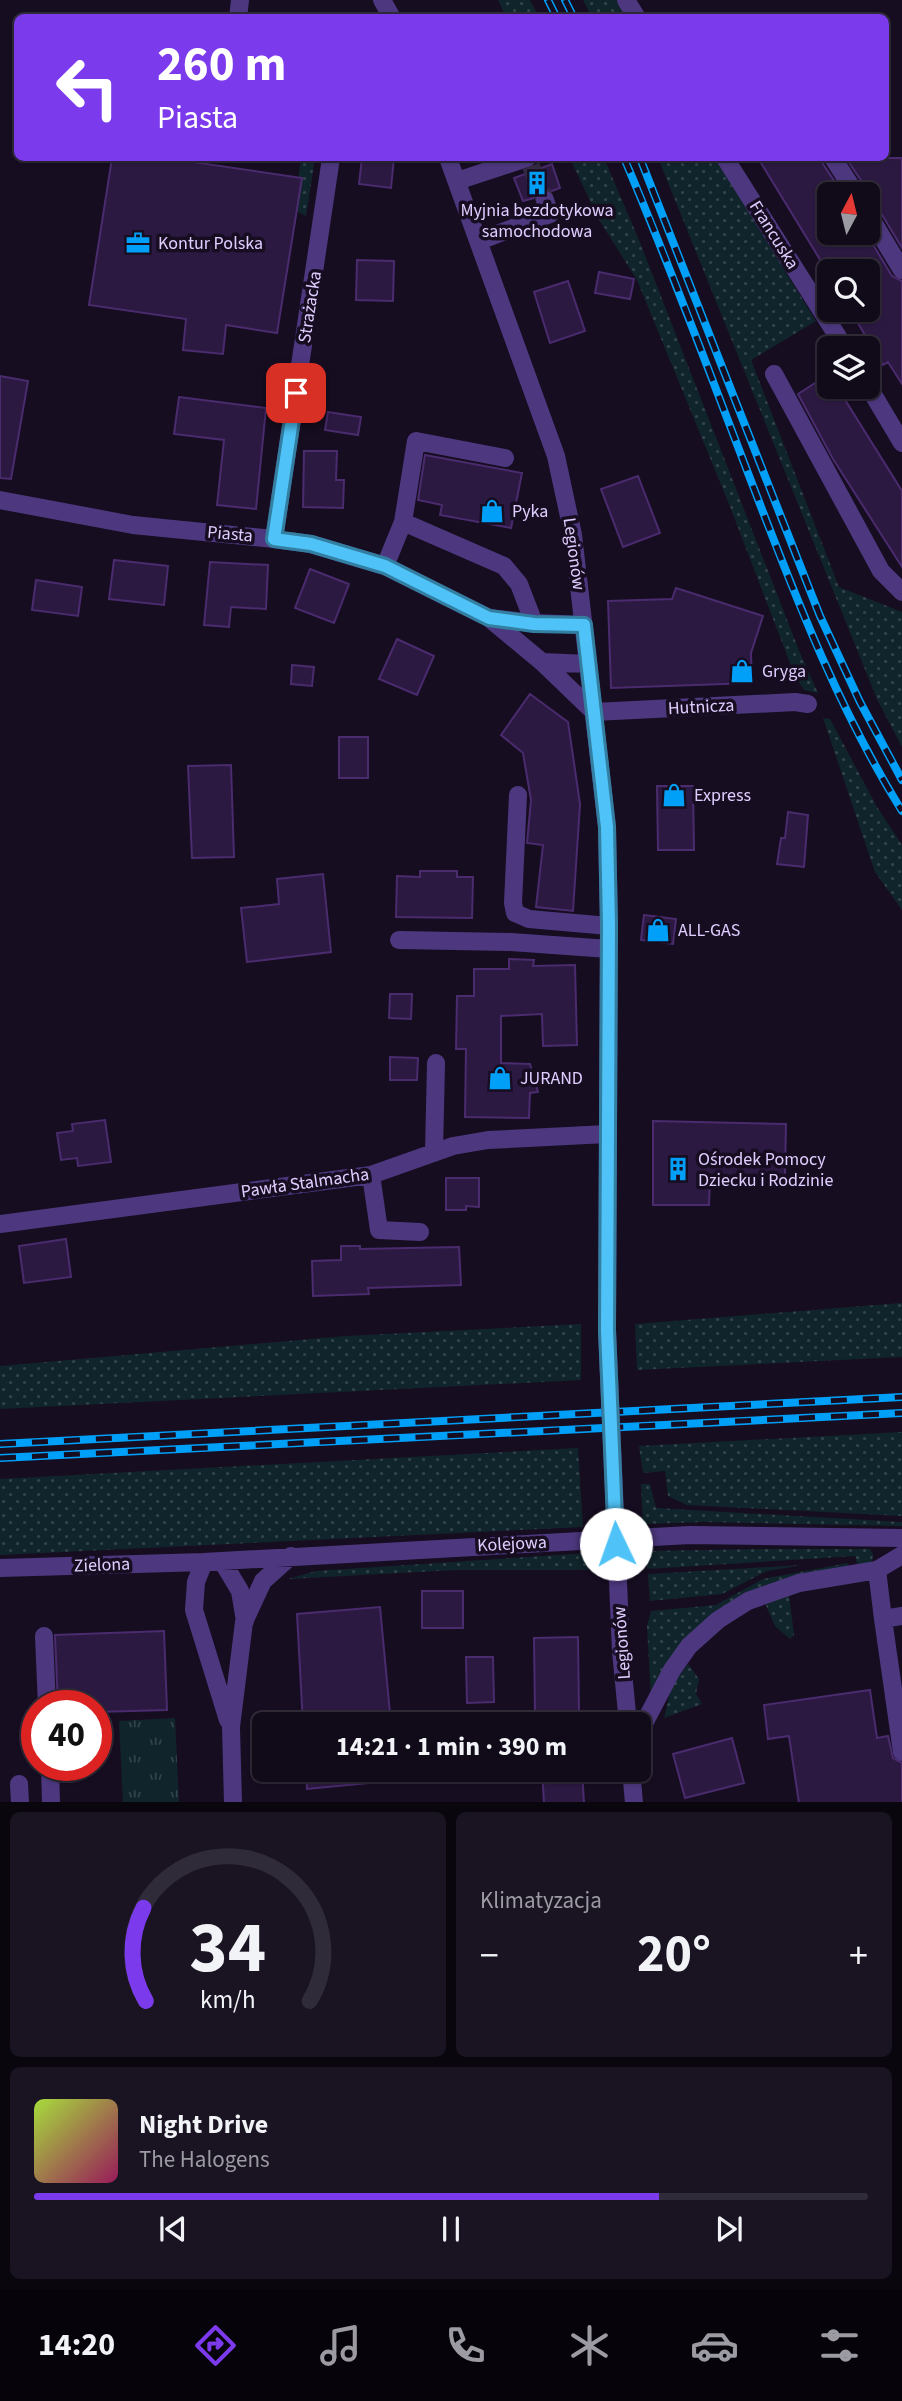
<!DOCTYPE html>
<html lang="pl">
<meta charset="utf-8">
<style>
:root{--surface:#100a19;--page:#191322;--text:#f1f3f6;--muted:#9c9aa2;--line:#302b38;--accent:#7c3aed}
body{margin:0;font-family:"Source Sans 3",sans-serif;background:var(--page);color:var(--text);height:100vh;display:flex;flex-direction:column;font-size:26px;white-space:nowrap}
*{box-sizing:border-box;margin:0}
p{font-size:23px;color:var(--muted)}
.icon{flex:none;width:38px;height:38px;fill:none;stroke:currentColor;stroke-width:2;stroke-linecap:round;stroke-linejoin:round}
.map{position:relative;height:1802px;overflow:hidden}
.side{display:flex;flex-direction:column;gap:10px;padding:10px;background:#09060e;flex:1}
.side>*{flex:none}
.top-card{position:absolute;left:14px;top:14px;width:875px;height:147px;border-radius:10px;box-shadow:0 2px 5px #0004,0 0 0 2px var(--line);background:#7c3aed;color:#fff;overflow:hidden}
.needle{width:46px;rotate:7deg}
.buttons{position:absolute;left:817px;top:182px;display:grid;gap:14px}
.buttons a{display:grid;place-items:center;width:63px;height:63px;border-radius:10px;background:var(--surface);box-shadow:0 2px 5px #0004,0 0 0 2px var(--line);font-size:35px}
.speed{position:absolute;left:21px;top:1690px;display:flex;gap:14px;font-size:35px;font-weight:700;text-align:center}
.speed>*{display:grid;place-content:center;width:91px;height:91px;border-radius:50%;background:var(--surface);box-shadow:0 2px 5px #0004,0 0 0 2px var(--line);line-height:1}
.speed .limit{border:10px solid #d22;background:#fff;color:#111}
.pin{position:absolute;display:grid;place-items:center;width:60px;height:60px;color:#fff;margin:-30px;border-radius:14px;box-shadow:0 4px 10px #0006}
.me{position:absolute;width:77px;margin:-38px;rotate:357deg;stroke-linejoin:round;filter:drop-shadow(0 0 5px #0008)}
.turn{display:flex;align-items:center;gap:24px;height:147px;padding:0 28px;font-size:32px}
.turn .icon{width:91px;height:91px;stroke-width:2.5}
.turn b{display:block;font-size:49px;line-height:60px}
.big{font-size:52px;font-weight:700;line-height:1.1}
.side .widget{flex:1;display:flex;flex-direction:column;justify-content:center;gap:10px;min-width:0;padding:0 24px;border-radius:10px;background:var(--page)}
.side .dial{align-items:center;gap:0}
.dial svg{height:182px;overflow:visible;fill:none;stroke:var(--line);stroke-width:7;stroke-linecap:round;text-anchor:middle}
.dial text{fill:var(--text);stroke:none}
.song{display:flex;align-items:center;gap:21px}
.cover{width:84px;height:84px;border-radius:10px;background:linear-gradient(135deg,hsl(80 70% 55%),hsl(330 70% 35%))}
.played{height:7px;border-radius:4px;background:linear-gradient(90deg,var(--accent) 75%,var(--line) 75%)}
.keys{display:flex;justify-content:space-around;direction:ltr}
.heat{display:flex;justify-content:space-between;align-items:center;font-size:38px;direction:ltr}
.side .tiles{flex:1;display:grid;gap:10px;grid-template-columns:1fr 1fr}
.widget:last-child{grid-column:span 2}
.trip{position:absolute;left:252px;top:1712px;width:399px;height:70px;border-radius:10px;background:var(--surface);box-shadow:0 2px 5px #0004,0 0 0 2px var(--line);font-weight:700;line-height:70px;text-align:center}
.tab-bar{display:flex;height:112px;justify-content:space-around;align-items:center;background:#06040a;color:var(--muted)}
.tab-bar .icon{width:49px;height:49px}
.tab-bar .selected{color:var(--accent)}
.tab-bar b{font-size:32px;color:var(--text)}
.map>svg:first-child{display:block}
.grass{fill:url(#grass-dots)}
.park{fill:url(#park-tufts)}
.building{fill:#2c1942;stroke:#4a2b6e;stroke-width:2}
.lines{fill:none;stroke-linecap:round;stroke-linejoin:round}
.minor-tunnel{stroke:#342a42;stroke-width:18;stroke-dasharray:18 9;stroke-linecap:butt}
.minor{stroke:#4d3880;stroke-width:18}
.rail-casing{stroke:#009ff8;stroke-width:8}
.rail{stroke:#160d21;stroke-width:5;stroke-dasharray:16;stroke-linecap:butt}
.minor-bridge{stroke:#4d3880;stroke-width:18}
.route-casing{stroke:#337fa1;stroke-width:18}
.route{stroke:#4fc3f7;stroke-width:12}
.labels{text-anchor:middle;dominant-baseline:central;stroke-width:7;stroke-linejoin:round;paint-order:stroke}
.poi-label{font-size:18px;fill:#e0cdff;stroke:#160d21;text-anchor:start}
.street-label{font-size:18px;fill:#e0cdff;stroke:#160d21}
</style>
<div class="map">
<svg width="902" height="1803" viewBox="0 0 902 1803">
<defs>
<pattern id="grass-dots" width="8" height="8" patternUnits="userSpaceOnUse" patternTransform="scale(1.75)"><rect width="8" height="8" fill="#10252b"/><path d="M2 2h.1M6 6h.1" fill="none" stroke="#32434b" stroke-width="1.8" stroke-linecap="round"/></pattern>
<pattern id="park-tufts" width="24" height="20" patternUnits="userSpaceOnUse" patternTransform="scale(1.75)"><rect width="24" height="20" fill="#10252b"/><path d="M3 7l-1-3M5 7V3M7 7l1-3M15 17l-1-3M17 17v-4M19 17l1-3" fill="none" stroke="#32434b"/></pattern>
</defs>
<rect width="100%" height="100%" fill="#160d21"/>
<path class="grass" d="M498,0H530L539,17H506Z
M583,0H618L629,17H592Z
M301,158H315L306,216L294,210Z
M570,158H604L639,240L800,653L818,693L804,690L795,676L729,504L637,280L598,218Z
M658,158H715L816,321L751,360L839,587L902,612V747L877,699Z
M823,718L830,719L877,807L902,845V910L875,872Z
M902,1303V1357L637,1370L635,1324Z
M581,1324V1380L0,1409V1366L346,1336Z
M902,1432V1516L687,1505L668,1496L665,1471L643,1473L639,1446Z
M578,1448L583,1527L0,1555V1479Z
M641,1484H650L656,1508L902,1522V1526L704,1522L643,1524Z
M768,1549H870L873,1554L872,1563L858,1566L855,1556L647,1569L646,1551Z
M588,1553L589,1570H455L288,1579L316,1571Z
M848,1563L849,1568L735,1601L651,1697L647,1626L651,1611L716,1605L763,1579Z
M803,1565L767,1571L722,1594L650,1601L648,1574Z
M789,1595L794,1635L790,1639L775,1626L764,1601Z
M688,1664L699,1679L696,1694L702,1704L664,1718L672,1685Z"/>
<path class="park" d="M175,1718L179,1802H123L119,1721Z"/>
<path class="building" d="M112,158H179V160L302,178L277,333L226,325L223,354L183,350L186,319L89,305Z
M362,158H394L391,188L359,184Z
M758,158H822L823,164L843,194H830V233H866L892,276L902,281V384L888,362L883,365L850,310H868V271H827Z
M846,158H902V248L878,208L868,198L866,188Z
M552,164L560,188L552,191L542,189L534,198L523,201L514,178Z
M357,260L394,261L393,301L356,300Z
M599,272L634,279L630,299L595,293Z
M568,281L585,331L550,343L534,292Z
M829,374L830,387H837L902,491V567L833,459L798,394Z
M0,376L28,381L11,479L0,478Z
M179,397L266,408L256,509L217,505L224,440L174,434Z
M328,412L361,417L358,435L325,430Z
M304,451H337L336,480H344L343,508L303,507Z
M425,455L522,473L511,528L440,515L442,505L418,500Z
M638,476L660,533L623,547L601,489Z
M114,560L168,566L164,605L109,599Z
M210,562L268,565L266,609L231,607L229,627L204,625Z
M310,569L349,584L334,623L295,608Z
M36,580L82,587L78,616L32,610Z
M676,588L763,616L751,653L752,683L611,688L608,601L672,599Z
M397,639L434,656L417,695L379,679Z
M292,665L314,667L312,686L291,684Z
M530,694L568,722L580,804L573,911L536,907L543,845L527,843L531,800L523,753L501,735Z
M339,737H368V778H339Z
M231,765L234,857L192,858L188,766Z
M657,786H693L694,850H658Z
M788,812L808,815L804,867L777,864L781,838H785Z
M420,871H457V877H473L472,918L396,917L397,876L420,877Z
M323,874L331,952L247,962L241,908L279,904L277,879Z
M644,915L676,919L673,944L641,940Z
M509,959L534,960L533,966L575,965L577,1045L543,1046L542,1014L501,1016V1063L530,1064L538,1092L530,1093L529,1118L465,1117L466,1049H456L457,996H474V969H509Z
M390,994H412L411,1019L389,1018Z
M390,1057L418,1058L417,1080H390Z
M105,1120L111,1162L78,1166L77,1158L61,1160L57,1133L73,1131L72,1124Z
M653,1121L786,1124L785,1175H763V1178L710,1177L709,1205H653Z
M446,1178H479V1207L466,1206V1210H446Z
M66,1239L71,1277L24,1283L19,1246Z
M341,1246H360V1249L459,1247L461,1285L368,1288L369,1294L313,1296L312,1261L341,1260Z
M422,1591H463V1628H422Z
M380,1607L391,1724H303L297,1614Z
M164,1631L167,1710L96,1712V1706H58L55,1635Z
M578,1637L579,1714L535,1715L534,1638Z
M466,1657H493L494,1702L467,1703Z
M870,1690L877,1738L888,1736L893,1758L902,1763V1803H799L789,1736L768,1739L764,1705Z
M732,1738L744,1783L685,1798L673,1754Z
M306,1769H367L368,1783L307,1789Z
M542,1769H582L584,1803H544Z"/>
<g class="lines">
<path class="minor-tunnel" d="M531,166L545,200"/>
<path class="minor" d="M382,0L392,18
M626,0L637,18
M238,18L240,0
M448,158L556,456L573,535L607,827L609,926L607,1330
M725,158L845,348
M833,158L856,194
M457,181L527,158
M868,214L902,270
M479,241L550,214L545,200
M774,374L881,571L902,592
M868,386L902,443
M0,500L133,525L274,539L311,544L385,566L489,618L542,662L594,712
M403,522L416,441L505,458
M274,539L331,158
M385,566L403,522L504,566L519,584L534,623
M489,618L534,623L584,625
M542,662L588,664
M594,712L795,702L808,704
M518,795L513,903L515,913L529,919L609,926
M399,940L511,942L609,949
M434,1152L436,1063
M371,1175L379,1230L420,1232
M0,1224L371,1175L453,1146L488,1140L607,1134
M222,1561L240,1591L245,1621
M204,1562L196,1582L194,1610L228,1720
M0,1568L204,1562L690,1535L902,1538
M877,1570L883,1619
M902,1616L883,1619L902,1752
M44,1636L47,1706
M621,1651L628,1724
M639,1733L672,1670L689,1646L718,1620L748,1601L799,1583L877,1570L902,1555
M50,1766L51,1803
M631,1769L634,1803
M19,1784L20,1803
M233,1803L231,1727L244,1622L263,1581L291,1556"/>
<g class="rail-casing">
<path id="rail" d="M548,0L557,18
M565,0L574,18
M624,158C672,270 714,385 758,499C799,606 841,713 902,811
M640,158L820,616L860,702L902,780
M0,1444L902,1397
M0,1458L902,1413"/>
</g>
<use href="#rail" class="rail"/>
<path class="minor-bridge" d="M607,1330L621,1651"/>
</g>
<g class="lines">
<g class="route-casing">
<path id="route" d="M296,393L274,539L311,544L385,566L489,618L534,624L584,625L607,827L609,926L607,1330L616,1544"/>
</g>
<use href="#route" class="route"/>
</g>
<defs>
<g id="building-bare" transform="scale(1.89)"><path d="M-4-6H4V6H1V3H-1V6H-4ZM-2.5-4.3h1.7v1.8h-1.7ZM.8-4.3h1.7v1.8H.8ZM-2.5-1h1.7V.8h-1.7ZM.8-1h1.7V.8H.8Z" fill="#009ff8" stroke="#160d21" stroke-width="2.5" paint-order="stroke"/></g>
<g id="office-bare" transform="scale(1.89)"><path d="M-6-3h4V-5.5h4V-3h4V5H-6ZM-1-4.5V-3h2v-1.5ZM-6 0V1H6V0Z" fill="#009ff8" stroke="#160d21" stroke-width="2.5" paint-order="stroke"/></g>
<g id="shop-bare" transform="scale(1.89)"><path d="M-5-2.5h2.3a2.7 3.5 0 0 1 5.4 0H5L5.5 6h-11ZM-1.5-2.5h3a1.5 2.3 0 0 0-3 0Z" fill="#009ff8" stroke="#160d21" stroke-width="2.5" paint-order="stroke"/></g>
</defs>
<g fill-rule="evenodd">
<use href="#building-bare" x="537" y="183"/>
<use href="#office-bare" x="138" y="243"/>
<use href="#shop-bare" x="492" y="511"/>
<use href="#shop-bare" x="742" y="671"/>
<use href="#shop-bare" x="674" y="795"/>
<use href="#shop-bare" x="658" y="930"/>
<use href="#shop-bare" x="500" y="1078"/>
<use href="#building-bare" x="678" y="1169"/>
</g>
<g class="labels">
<g class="poi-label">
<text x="537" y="210" text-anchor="middle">Myjnia bezdotykowa<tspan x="537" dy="21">samochodowa</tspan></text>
<text x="158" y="243">Kontur Polska</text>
<text x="512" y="511">Pyka</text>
<text x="762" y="671">Gryga</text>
<text x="694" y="795">Express</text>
<text x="678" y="930">ALL-GAS</text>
<text x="520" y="1078">JURAND</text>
<text x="698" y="1159">Ośrodek Pomocy<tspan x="698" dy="21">Dziecku i Rodzinie</tspan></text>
</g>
<g class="street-label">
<text transform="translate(774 235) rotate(58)">Francuska</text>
<text transform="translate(310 307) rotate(-81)">Strażacka</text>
<text transform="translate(230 534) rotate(5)">Piasta</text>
<text transform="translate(574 554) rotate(82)">Legionów</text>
<text transform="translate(701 707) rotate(-3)">Hutnicza</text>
<text transform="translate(305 1183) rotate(-8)">Pawła Stalmacha</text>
<text transform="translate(512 1544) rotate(-3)">Kolejowa</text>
<text transform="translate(102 1565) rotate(-2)">Zielona</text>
<text transform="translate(622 1643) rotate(-94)">Legionów</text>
</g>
</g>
</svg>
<div class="buttons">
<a><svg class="needle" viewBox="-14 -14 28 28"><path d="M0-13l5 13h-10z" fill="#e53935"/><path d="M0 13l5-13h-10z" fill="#9c9aa2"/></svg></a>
<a><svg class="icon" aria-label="search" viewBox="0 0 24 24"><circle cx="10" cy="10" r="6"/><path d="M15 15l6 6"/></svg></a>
<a><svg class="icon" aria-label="layers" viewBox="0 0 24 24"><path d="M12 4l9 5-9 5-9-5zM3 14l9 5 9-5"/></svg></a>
</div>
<div class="speed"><div class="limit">40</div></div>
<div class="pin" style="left:296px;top:393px;background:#d93025"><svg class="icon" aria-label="arrive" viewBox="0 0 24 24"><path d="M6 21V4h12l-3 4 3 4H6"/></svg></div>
<svg class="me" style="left:616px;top:1544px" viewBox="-20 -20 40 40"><circle r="19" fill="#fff"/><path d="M0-13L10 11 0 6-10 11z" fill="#4fc3f7"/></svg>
<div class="trip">14:21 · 1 min · 390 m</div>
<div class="top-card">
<div class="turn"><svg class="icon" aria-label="left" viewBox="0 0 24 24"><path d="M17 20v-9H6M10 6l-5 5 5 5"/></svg><div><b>260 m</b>Piasta</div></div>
</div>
</div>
<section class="side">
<div class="tiles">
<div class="widget dial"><svg viewBox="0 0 100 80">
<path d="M14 69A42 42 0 1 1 86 69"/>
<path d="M14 69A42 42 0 0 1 13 28" stroke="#7c3aed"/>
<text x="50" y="56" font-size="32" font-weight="700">34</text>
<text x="50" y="72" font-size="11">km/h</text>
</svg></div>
<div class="widget"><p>Klimatyzacja</p>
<div class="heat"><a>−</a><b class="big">20°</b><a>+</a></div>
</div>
<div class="widget">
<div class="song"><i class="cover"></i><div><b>Night Drive</b><p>The Halogens</p></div></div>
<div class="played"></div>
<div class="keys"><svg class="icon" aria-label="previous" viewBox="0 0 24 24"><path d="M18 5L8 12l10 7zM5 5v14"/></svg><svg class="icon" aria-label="pause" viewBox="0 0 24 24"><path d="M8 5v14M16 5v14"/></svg><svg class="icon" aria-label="next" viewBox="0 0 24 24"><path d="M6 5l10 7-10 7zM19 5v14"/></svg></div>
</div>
</div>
</section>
<nav class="tab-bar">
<b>14:20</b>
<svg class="icon selected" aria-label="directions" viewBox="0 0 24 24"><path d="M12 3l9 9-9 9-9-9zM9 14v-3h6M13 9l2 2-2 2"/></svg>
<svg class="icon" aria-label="music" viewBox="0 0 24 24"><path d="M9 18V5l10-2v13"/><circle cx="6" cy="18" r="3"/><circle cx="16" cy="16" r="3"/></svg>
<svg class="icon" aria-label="phone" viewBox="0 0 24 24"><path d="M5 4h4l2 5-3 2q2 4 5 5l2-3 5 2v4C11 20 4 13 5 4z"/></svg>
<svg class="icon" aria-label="climate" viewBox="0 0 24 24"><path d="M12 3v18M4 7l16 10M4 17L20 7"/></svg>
<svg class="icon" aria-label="car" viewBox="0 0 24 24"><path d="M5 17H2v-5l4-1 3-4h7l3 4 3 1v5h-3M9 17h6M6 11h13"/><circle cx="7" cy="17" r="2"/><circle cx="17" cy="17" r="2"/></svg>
<svg class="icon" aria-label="filters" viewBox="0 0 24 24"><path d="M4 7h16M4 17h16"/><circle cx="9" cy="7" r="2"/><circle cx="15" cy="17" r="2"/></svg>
</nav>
